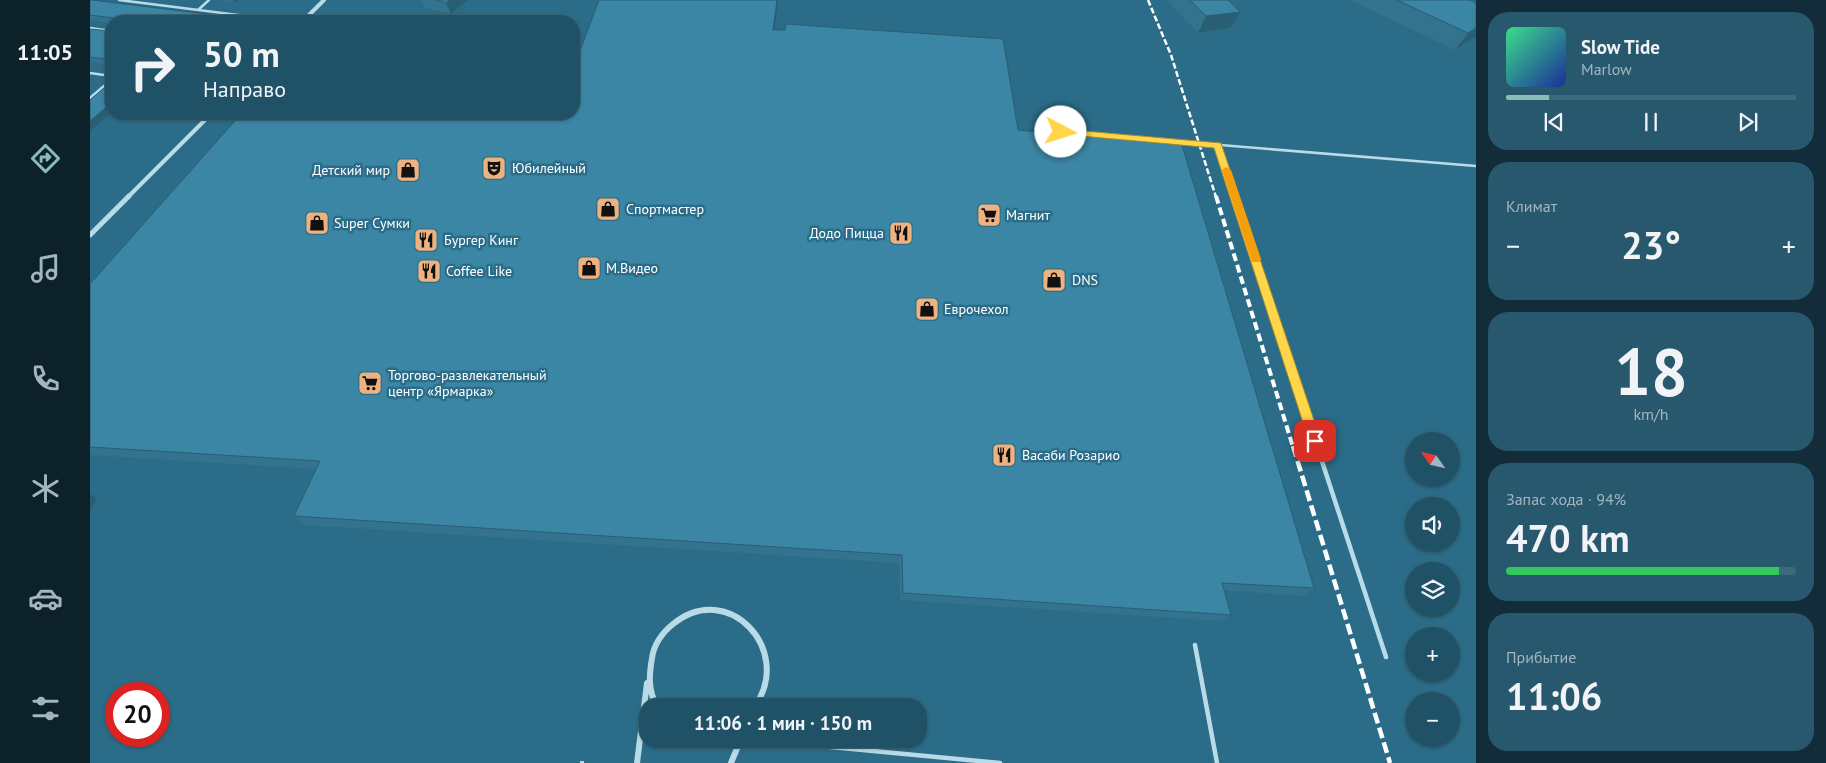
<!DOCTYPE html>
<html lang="ru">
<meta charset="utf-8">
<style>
:root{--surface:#205267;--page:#28586d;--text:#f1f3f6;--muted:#a2b6c0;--line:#3d697b;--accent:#8bbbb9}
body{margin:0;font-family:"PT Sans",sans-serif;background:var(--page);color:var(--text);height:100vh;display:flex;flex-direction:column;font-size:19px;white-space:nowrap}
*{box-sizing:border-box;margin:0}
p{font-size:16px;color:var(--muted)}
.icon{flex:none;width:28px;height:28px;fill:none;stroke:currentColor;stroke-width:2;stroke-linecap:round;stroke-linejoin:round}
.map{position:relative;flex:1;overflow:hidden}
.details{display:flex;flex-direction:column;gap:12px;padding:12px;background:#122d39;width:350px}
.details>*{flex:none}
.hud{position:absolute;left:15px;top:15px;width:475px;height:105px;border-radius:20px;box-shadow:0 1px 4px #0004,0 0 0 1px var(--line);background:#205267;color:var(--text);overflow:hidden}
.needle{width:32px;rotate:304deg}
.fabs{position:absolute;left:1315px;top:432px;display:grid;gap:10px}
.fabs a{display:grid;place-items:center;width:55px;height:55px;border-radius:50%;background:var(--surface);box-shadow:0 1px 4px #0004,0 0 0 1px var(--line);font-size:25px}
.speed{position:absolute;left:15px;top:682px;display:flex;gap:10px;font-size:25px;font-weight:700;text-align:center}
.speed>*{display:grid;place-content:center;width:65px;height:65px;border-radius:50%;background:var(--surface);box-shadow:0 1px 4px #0004,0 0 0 1px var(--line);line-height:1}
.speed .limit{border:8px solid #d22;background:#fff;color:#111}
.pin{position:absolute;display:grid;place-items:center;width:42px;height:42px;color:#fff;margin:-21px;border-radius:10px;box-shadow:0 2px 8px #0006}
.me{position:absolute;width:55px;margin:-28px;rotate:95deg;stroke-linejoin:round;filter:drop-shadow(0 0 4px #0008)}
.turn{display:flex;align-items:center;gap:18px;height:105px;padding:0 15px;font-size:22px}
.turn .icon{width:65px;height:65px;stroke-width:2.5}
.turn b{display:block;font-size:35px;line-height:42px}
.big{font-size:38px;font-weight:700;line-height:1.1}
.details .card{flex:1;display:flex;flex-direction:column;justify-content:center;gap:8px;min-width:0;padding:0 18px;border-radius:20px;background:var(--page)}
.details .dial{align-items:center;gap:0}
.dial b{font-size:65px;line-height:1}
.song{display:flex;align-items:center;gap:15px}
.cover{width:60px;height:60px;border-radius:8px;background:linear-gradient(135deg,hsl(150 70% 55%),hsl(230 70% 35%))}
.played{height:5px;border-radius:2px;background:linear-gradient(90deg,var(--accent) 15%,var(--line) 15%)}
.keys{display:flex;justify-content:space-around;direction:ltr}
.heat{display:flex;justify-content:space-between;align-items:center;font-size:28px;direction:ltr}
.charge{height:8px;border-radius:4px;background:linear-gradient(90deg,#34c759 94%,var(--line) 0)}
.trip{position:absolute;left:549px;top:698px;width:288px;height:50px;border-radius:20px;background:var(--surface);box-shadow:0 1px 4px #0004,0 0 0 1px var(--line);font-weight:700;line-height:50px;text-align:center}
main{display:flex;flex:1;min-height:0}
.tab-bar{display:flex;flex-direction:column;width:90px;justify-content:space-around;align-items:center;background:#0d2129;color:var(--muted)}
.tab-bar .icon{width:35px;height:35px}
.tab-bar .current{color:var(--accent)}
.tab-bar b{font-size:22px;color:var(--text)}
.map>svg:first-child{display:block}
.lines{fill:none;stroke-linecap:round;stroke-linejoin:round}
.path{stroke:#b9dbe8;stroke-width:4;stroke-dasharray:3 4.5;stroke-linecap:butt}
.service-far2{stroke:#b9dbe8;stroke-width:2.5}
.service-far1{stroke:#b9dbe8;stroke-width:4}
.service{stroke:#b9dbe8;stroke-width:4.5}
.minor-far2{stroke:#b9dbe8;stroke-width:4}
.minor-far1{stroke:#b9dbe8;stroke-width:5}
.minor{stroke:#b9dbe8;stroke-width:6}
.rail-far2{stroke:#fff;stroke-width:2.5;stroke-dasharray:6 2.5;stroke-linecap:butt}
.rail-far1{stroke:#fff;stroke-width:4;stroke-dasharray:8 4;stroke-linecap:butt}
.rail{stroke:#fff;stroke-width:4.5;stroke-dasharray:11 4.5;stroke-linecap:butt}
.wall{fill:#34738e}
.shaded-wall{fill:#2a5e74}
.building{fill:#3c86a5;stroke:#2a5e74}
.route{fill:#ffd54a;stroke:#a68a30}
.slow{fill:#f59e0b}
.labels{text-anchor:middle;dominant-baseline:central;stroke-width:5;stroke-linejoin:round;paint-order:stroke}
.poi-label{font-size:14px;fill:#fff;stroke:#2b6d89;text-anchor:start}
</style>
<main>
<nav class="tab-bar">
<b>11:05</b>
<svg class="icon current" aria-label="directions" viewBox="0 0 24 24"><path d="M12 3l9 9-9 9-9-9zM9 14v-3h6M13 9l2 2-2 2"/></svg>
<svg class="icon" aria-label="music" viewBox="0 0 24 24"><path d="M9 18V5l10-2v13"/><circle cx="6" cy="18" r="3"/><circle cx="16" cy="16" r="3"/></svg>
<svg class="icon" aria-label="phone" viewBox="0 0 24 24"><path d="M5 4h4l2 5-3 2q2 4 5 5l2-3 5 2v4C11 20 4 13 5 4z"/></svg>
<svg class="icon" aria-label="climate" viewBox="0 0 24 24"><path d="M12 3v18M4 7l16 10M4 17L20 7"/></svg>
<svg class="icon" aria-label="car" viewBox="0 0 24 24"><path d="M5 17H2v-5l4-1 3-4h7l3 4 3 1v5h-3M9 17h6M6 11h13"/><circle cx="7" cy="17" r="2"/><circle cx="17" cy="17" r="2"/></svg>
<svg class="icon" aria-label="filters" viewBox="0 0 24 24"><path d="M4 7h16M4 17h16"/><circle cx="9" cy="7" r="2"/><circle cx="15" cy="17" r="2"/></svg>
</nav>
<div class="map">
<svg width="1386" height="763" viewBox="0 0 1386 763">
<rect width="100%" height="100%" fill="#2b6d89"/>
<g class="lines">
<path class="path" d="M492,761V763"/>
<path class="service-far2" d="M29,0L196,21
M108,10L119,0
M0,28L21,31
M0,73L21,76
M0,98L21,80
M971,132L1386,166
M1128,145L1145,197"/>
<path class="service-far1" d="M1145,196L1227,447"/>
<path class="service" d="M1227,446L1296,657
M1105,645L1127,763
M655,739L910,763"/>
<path class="minor-far2" d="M213,21L234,0
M38,197L121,114"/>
<path class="minor-far1" d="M0,235L39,196"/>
<path class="minor" d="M567,706C558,691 559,675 562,658C564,644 572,633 583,624C638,579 704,650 665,706
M547,763L557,683
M641,763L651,739"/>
<path class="rail-far2" d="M1058,0L1081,55L1126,197"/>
<path class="rail-far1" d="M1126,196L1203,447"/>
<path class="rail" d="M1203,446L1300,763"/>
</g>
<path class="wall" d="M0,0L124,15L128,21H21V23L0,20Z
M127,0H148L145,3Z
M331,0H378L361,14L334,8Z
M509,0H688L685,30L928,130L1224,588L1212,596L1134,590L1141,615L1130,621L810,600L809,563L215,525L204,516L226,469L0,455V284L484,114Z
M1077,0H1138L1141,28L1108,33Z
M1260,0H1380L1386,3V36L1365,50Z
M0,29L21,31V65L0,62Z"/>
<path class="shaded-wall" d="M143,0H148L145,3Z
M360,0H378L361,14L356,3Z
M687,0H688V3L683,42V30Z
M1150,12L1141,28L1108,33L1116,16Z
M124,15L128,21H117Z
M1386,28V36L1365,50L1378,33Z
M21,54V65L16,59Z
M21,103V113L0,131V121Z
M0,494L7,498L0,511Z"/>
<path class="building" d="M0,0H2L124,15L117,21H49L0,15Z
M345,0H360L356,3Z
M509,0H687L683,30H695L696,24L913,39L928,130L1092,145L1224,588L1132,583L1141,615L813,593L812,555L204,516L230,461L0,447V284L151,114H484V67Z
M1100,0H1138L1150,12L1116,16Z
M1307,0H1380L1386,3V28L1378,33Z
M0,29L21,31V54L16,59L0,57Z
M21,82V103L0,121V100Z"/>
<path class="route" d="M971,129L1131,143L1231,441L1229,445L1225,446L1221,445L1219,441L1124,148L968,134L967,132Z"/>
<path class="slow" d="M1136,167L1141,170L1171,259L1169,262H1162L1161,259L1132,170Z"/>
<defs>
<g id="theatre-square" transform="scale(1.25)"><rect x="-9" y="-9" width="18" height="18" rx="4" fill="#eeb281" stroke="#2b6d89"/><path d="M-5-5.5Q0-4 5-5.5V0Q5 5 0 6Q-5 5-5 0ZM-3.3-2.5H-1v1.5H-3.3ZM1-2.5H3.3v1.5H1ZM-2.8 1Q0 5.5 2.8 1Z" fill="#111"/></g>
<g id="shop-square" transform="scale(1.25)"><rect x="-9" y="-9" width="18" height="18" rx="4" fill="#eeb281" stroke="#2b6d89"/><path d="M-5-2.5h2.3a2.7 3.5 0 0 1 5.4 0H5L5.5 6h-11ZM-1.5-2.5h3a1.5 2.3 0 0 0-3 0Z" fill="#111"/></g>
<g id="supermarket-square" transform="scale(1.25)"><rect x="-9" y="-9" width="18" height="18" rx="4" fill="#eeb281" stroke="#2b6d89"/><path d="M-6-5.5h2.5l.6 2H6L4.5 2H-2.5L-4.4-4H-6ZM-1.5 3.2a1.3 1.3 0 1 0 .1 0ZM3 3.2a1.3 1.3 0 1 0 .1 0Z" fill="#111"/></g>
<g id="restaurant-square" transform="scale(1.25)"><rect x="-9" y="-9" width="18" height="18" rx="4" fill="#eeb281" stroke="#2b6d89"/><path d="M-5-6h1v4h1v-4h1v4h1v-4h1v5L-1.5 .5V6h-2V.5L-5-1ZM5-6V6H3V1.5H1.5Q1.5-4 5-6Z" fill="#111"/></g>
</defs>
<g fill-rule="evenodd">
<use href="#theatre-square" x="404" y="168"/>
<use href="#shop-square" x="318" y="170"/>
<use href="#shop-square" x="518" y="209"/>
<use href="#supermarket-square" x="899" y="215"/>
<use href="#shop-square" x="227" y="223"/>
<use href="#restaurant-square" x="811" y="233"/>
<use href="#restaurant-square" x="336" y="240"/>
<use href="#shop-square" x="499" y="268"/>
<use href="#restaurant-square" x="339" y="271"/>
<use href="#shop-square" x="964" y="280"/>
<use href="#shop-square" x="837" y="309"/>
<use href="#supermarket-square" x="280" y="383"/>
<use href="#restaurant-square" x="914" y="455"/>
</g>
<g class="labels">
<g class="poi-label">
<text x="422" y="168">Юбилейный</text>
<text x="300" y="170" text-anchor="end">Детский мир</text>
<text x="536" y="209">Спортмастер</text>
<text x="916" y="215">Магнит</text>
<text x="244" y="223">Super Сумки</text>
<text x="794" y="233" text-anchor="end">Додо Пицца</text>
<text x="354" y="240">Бургер Кинг</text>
<text x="516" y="268">М.Видео</text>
<text x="356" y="271">Coffee Like</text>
<text x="982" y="280">DNS</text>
<text x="854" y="309">Еврочехол</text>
<text x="298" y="375">Торгово-развлекательный<tspan x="298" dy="16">центр «Ярмарка»</tspan></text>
<text x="932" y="455">Васаби Розарио</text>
</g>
</g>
</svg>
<div class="fabs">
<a><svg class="needle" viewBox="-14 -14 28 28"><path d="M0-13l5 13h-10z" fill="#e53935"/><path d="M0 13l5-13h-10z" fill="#a2b6c0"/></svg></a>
<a><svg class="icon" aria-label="sound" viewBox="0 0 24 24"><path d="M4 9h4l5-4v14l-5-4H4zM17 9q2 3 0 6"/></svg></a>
<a><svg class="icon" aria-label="layers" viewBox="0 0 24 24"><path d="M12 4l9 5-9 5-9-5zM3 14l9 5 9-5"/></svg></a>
<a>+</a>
<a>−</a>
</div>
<div class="speed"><div class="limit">20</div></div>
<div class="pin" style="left:1225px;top:441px;background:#d93025"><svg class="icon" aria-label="arrive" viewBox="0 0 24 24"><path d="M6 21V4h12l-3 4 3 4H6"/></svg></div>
<svg class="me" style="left:971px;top:132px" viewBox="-20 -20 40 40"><circle r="19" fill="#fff"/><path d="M0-13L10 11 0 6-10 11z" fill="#ffd54a"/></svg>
<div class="trip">11:06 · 1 мин · 150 m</div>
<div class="hud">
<div class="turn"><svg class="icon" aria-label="right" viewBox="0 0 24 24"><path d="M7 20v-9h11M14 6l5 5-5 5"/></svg><div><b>50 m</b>Направо</div></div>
</div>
</div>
<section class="details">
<div class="card">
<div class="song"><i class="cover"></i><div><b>Slow Tide</b><p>Marlow</p></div></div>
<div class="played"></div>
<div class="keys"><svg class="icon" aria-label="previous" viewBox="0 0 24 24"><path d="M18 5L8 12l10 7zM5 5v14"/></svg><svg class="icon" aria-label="pause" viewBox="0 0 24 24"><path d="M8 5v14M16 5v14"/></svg><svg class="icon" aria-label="next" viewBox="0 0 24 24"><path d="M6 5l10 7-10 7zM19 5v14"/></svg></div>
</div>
<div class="card"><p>Климат</p>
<div class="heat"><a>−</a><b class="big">23°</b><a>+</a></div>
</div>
<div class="card dial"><b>18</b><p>km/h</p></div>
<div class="card"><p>Запас хода · 94%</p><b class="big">470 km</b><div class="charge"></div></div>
<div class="card"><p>Прибытие</p><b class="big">11:06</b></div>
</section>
</main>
